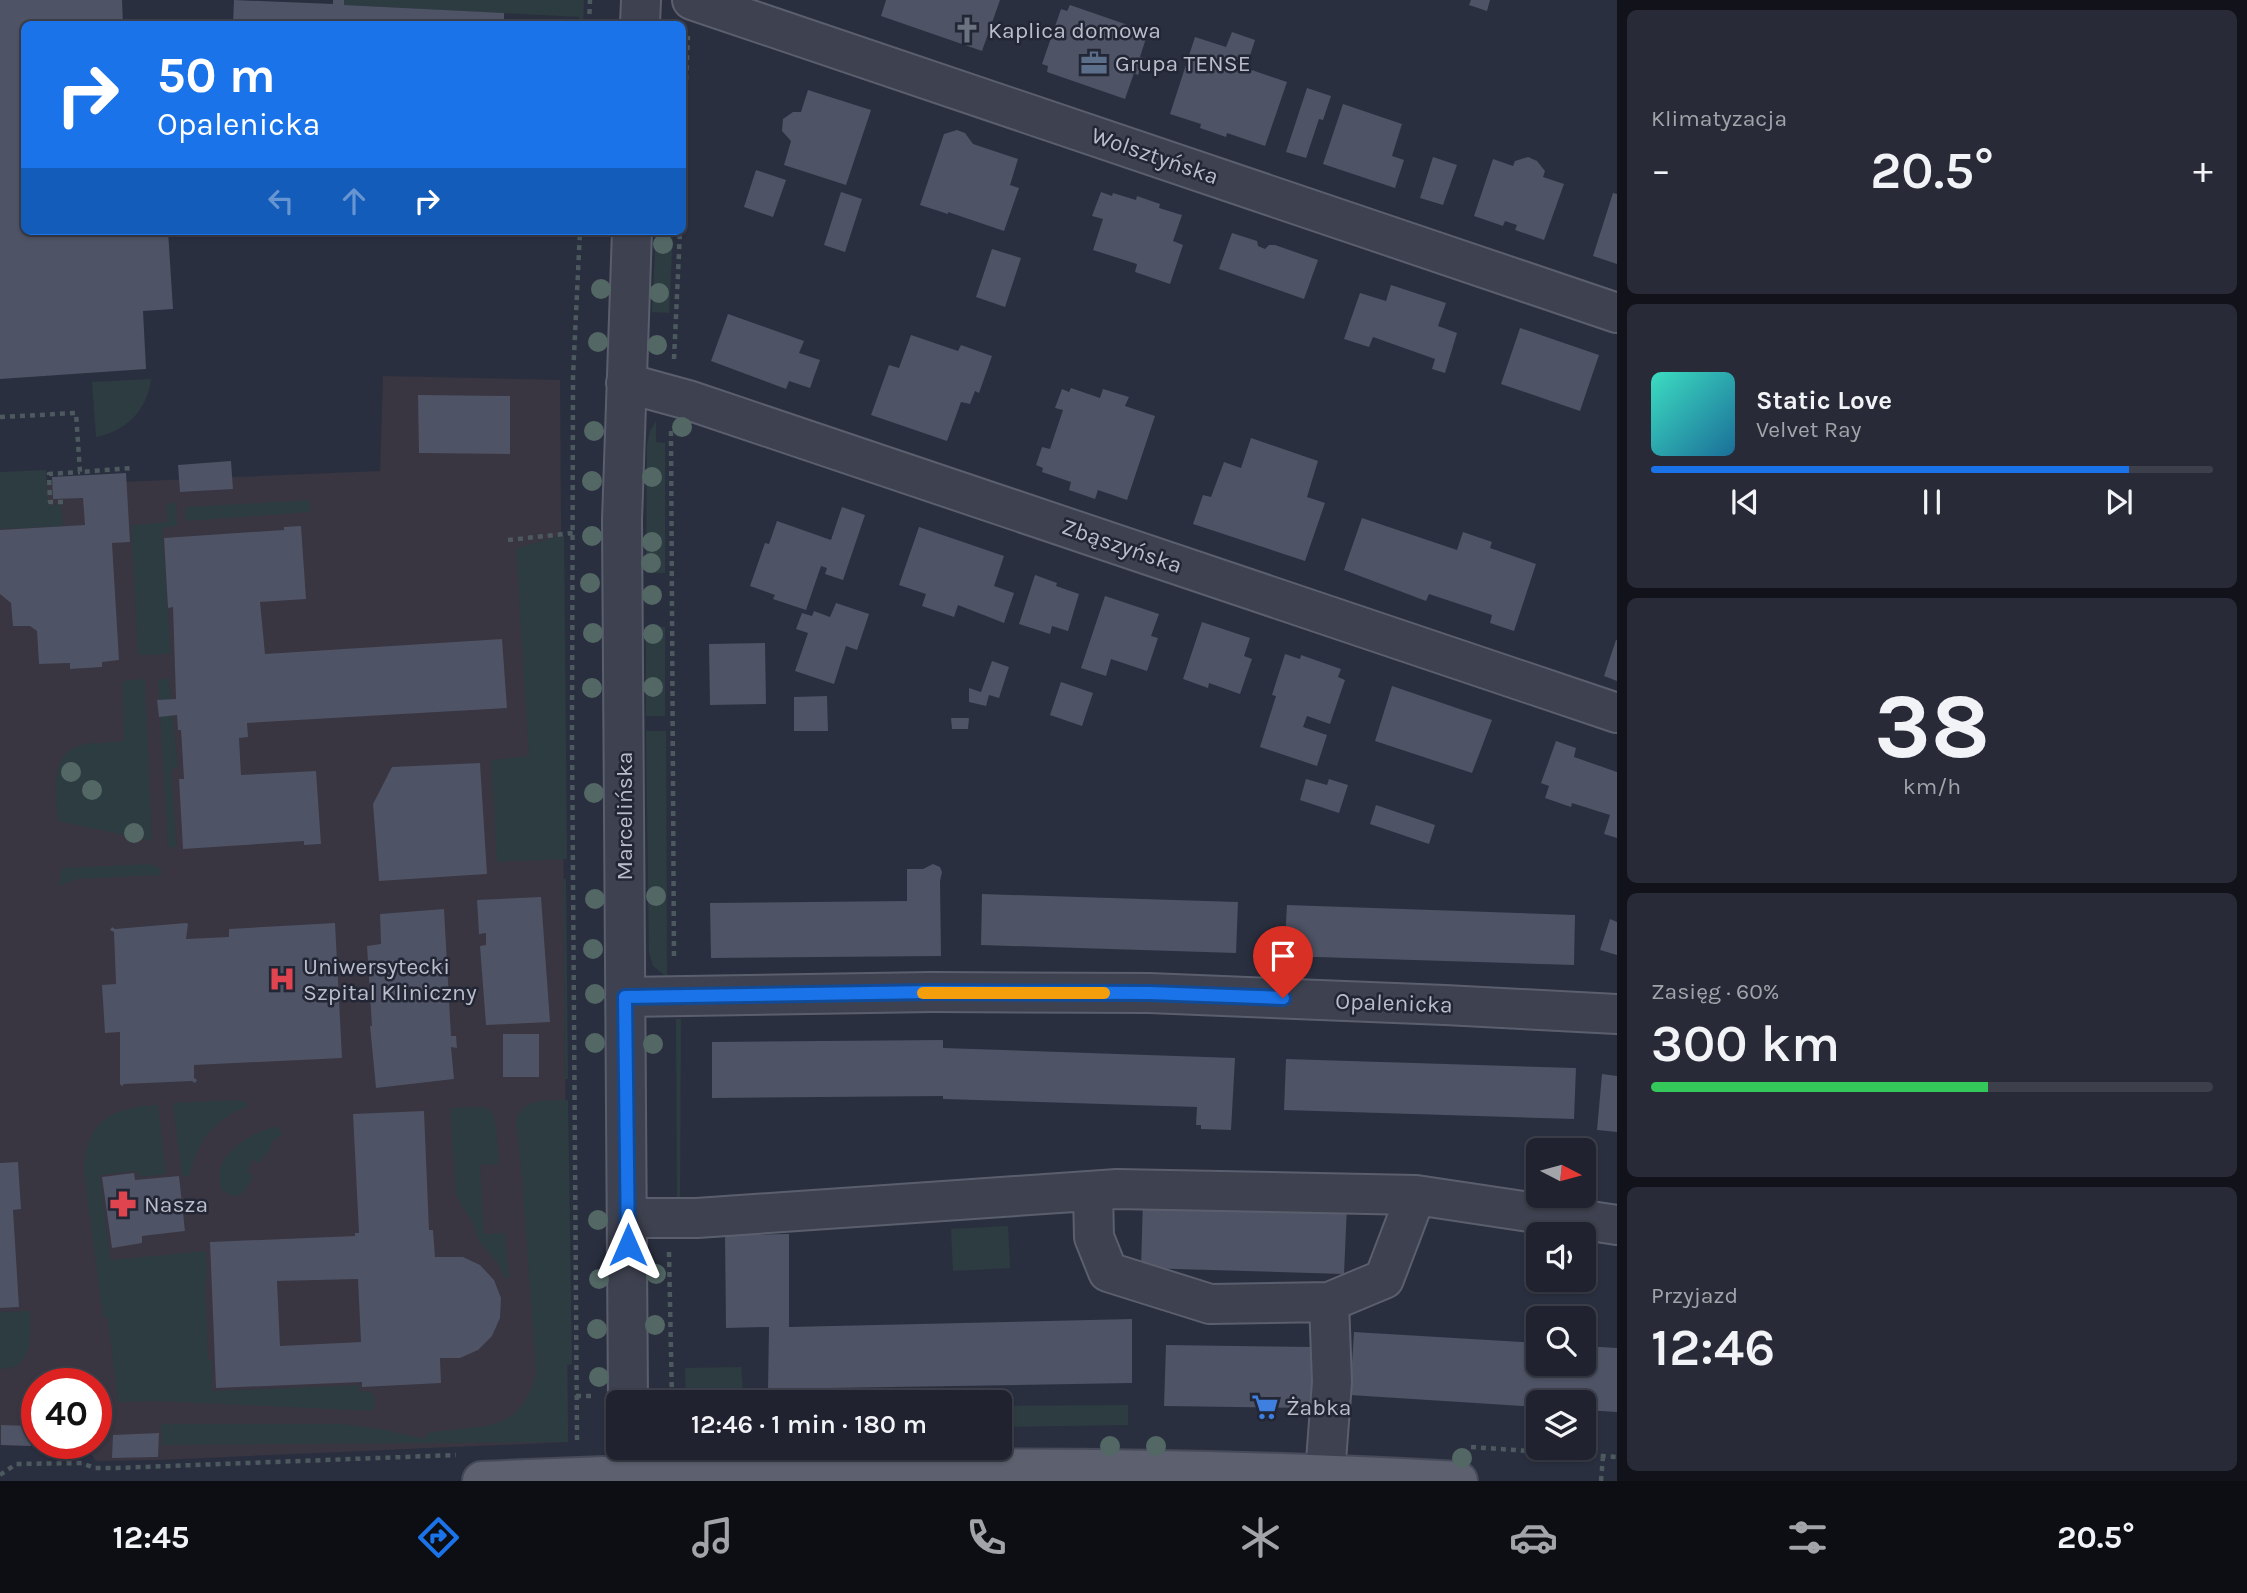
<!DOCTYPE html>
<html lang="pl">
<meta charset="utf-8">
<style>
:root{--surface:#20232f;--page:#282b37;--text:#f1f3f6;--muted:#a2a4aa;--line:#3d404b;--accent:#1a73e8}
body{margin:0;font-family:Karla,sans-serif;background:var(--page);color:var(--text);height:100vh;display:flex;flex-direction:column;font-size:26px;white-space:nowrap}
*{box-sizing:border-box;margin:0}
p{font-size:23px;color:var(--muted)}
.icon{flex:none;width:38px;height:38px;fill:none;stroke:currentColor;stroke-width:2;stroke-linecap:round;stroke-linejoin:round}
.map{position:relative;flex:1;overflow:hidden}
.sheet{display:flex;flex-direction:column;gap:10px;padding:10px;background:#12131a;width:630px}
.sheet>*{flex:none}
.banner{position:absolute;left:21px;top:21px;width:665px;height:214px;border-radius:10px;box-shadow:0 2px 5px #0004,0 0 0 2px var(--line);background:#1a73e8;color:#fff;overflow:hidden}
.needle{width:46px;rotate:96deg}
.fabs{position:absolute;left:1526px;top:1138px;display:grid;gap:14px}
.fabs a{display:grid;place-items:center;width:70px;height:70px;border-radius:10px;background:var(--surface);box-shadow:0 2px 5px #0004,0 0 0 2px var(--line);font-size:35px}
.speed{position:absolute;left:21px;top:1368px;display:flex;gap:14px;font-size:35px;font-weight:700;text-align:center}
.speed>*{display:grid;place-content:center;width:91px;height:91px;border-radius:50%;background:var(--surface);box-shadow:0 2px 5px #0004,0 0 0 2px var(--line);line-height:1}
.speed .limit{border:10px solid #d22;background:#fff;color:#111}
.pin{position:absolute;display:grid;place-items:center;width:60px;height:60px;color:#fff;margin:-72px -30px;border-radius:50% 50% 50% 0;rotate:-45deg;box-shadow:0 0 7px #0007}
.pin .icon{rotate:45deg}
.me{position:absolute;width:77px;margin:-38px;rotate:0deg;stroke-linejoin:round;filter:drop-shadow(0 0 5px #0008)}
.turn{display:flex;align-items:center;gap:24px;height:147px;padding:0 21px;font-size:32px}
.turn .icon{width:91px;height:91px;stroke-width:2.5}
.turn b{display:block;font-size:49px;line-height:60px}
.lanes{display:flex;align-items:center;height:66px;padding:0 21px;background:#0003;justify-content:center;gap:35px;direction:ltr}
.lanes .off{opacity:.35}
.big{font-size:52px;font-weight:600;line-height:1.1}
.sheet .tile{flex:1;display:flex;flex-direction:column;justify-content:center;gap:10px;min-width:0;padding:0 24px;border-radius:10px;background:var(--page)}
.sheet .dial{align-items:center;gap:0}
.dial b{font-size:91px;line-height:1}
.song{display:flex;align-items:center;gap:21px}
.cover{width:84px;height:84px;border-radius:10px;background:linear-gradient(135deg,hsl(170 70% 55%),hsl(200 70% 35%))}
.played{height:7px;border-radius:4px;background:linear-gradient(90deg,var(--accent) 85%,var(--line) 85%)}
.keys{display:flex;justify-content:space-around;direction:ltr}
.heat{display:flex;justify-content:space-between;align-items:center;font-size:38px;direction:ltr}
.charge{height:10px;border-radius:5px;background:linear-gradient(90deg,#34c759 60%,var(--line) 0)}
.trip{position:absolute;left:606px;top:1390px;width:406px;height:70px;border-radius:10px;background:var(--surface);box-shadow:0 2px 5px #0004,0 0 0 2px var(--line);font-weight:600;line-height:70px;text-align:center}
.menu{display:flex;height:112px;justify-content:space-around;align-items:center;background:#0d0e13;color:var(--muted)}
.menu .icon{width:49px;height:49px}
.menu .on{color:var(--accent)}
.menu b{font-size:32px;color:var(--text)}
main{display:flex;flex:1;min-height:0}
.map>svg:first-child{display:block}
.medical{fill:#393541}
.green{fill:#2d3c41}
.building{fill:#4e5365;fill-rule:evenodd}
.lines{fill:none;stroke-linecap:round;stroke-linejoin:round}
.minor-casing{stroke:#5b5f6d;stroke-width:42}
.major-casing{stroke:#474a58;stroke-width:42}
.path{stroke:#4c595f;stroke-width:4.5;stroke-dasharray:5 5;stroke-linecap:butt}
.minor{stroke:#3e414f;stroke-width:38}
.major{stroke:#5c606f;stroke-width:38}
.tree{fill:#536865}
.route-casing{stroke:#114b97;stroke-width:18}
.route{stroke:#1a73e8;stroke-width:12}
.slow{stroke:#f59e0b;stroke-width:12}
.labels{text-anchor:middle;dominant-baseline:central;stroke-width:5;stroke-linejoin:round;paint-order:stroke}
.poi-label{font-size:23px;fill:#babdca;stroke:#222635;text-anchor:start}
.street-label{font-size:23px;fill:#babdca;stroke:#222635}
</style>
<main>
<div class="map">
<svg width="1617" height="1481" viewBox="0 0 1617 1481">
<rect width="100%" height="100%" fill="#2a2f3f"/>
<path class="medical" d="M383,376L560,380L568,1442L158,1460L96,1461L84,1444H96V1384H37V1426H32L31,1446L0,1445V487L380,471Z"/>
<path class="green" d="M344,0H584L583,24H579V17L344,5Z
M656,231H673L669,313L652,312Z
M151,379C147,411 126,431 96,437L92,382Z
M656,421V442L665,443V573H646L647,445L650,431Z
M46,470L48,505L61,504L63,526L0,529V472Z
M310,500V512L186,521L185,507Z
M176,503L177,526L162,528L171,654L138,655L131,525L167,522L166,504Z
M560,536H564L567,859L497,862L491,760L529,756L516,548Z
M646,627H665V716H646Z
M169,678L178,768L171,769L177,847H168L158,680Z
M145,679L152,841L58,821C56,795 48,754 81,745C95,742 110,743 124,741L122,681Z
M646,731H666L667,977L653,966L649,952Z
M150,864L161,869V875L78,879L58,886L62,868Z
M563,879H566L568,1079H565Z
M676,1019H681L680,1207L677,1206Z
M233,1100L246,1101L247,1107C216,1118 195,1143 190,1176H182L173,1103Z
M568,1100L572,1364L567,1365L568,1442L162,1445L161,1424H344L386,1430L424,1439L427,1433C476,1424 521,1436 536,1374L522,1176L516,1122C520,1097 547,1101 568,1100Z
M158,1105L166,1174L138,1177L137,1171L100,1175L110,1260L206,1251L207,1280H205L208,1360L212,1361V1391L359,1385V1391L371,1392L375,1397L374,1411L156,1401L118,1402L108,1318L103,1317L84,1172C85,1121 111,1107 158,1105Z
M474,1107C479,1107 487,1107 491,1111C497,1118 498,1154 499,1164L480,1165L484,1234L505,1233L509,1278H505L497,1263L480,1242L472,1222L456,1196L450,1108Z
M278,1126L282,1135L271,1142V1148L259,1163L252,1160L248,1171L254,1176L244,1192L234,1197L222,1190C209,1156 250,1132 278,1126Z
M1008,1226L1010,1268L953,1271L951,1229Z
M30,1311C31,1331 33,1353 16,1367L0,1369V1312Z
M741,1367L744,1402H686L685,1368Z
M1128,1405V1425L999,1427V1406Z"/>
<path class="building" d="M0,0H122L123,24H24V231H168L173,309L143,311L146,369L0,379Z
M234,0L333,4V0H344V5L504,13V24H233Z
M886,0H1000L982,51L881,16Z
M1471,0H1490L1487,11L1469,5Z
M1070,5L1148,32L1140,57L1144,58L1138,75L1134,73L1125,99L1047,72L1048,66L1042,64L1061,9L1067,11Z
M1232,32L1255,40L1246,68L1287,82L1265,146L1227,133L1226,137L1200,128L1201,124L1170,114L1195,37L1226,47Z
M1307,88L1331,96L1323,120L1319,119L1306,158L1286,152Z
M808,90L871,110L846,185L784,165L791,141L782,131L783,119L793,112H801Z
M1343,104L1402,124L1392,156L1404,160L1395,188L1323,164Z
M957,130L965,133L973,144L1018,159L1010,185L1019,188L1004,231L948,212V214L920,205L944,134Z
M1433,157L1457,165L1443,205L1420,198Z
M1528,157L1537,161L1545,171L1543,177L1564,184L1544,240L1515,230L1517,225L1505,221L1503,226L1474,216L1493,159L1513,166L1515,161Z
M756,170L786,180L773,217L744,207Z
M841,192L862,199L845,252L824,245Z
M1101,192L1112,196L1113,193L1136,200L1137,196L1160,204L1159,208L1182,215L1173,241L1183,245L1170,284L1135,272L1137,264L1093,250L1103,219L1092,216Z
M1613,193L1617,194V264L1593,256Z
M1232,233L1257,241L1258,246L1265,249L1269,245H1275L1318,260L1304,299L1219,269Z
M992,249L1021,258L1005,307L976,297Z
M1391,285L1446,303L1438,326L1457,333L1445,373L1432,369L1435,359L1373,337L1369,347L1344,339L1360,293L1386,301Z
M728,314L804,341L799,353L820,360L810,388L789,381L786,389L711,361Z
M1520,328L1599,355L1580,411L1501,384Z
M911,335L958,351L961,345L992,356L979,393L975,391L970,404L961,402L947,441L871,415L889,365L899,368Z
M1071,388L1100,398L1103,389L1129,397L1125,406L1155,416L1127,500L1098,490L1095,499L1069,490L1071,482L1042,472L1043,468L1036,465L1042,447L1050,449L1063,410L1055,408L1062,389L1069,392Z
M418,395L510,396V454L419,453Z
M1251,438L1318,461L1307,497L1325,503L1305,561L1193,524L1203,495L1211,497L1224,462L1241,468Z
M231,461L233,489L180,492L178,465Z
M126,473L130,542L112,543L119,660L102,662V667L70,669V663L39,664L37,631L30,626H13L11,603L0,594V530L85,525L83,498L53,499L52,477Z
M842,507L865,515L843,580L825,574L827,568L821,566L806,610L773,599L775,595L750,586L765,543L769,544L777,521L831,540Z
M1362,518L1457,550L1463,532L1492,542L1490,548L1536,564L1514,631L1490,623L1492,615L1429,594L1426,601L1344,570Z
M301,526L306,599L260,602L265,654L502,639L507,708L247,723L248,737L239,738L241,775L316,771L321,844L304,845V841L183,849L179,779H184L181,730H178L177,715L159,717L157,700L176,699L173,607L168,608L164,538L284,530V527Z
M919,527L1004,556L994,586L1014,593L1004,623L958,605L954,617L922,606L926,594L899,585Z
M1035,575L1057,583L1056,586L1079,594L1068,631L1052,626L1050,634L1019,624Z
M1105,596L1159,614L1151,636L1158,638L1147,671L1111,659L1106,676L1081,668Z
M836,603L869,614L857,650L846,646L834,684L795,671L808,633L796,629L802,613L812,616L814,611L830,617Z
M1202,622L1250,638L1244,656L1252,659L1240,694L1209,683L1208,688L1183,679Z
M1616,640H1617V681L1604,676Z
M765,643L766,704L710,705L709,644Z
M1285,654L1300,659L1301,655L1341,669L1338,677L1345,680L1330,724L1307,716L1303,727L1327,735L1317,766L1260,747L1276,696L1272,695Z
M992,661L1009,667L999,698L989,695L986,706L969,702V688L981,692Z
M1061,682L1093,693L1082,726L1050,715Z
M1392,686L1492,720L1472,773L1375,741Z
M827,696L828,731H794V697Z
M951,718H969L968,729H952Z
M1556,741L1576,748L1574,757L1617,772V838L1604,834L1610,815L1572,803L1571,807L1545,798L1549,786L1541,783Z
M480,763L487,874L379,881L373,804L392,767Z
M1306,779L1327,785L1329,779L1348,785L1339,813L1300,800Z
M1376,805L1435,825L1429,844L1370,824Z
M933,864L940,867L942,872L940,881L941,956L711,958L710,903L907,901V869H923Z
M982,894L1238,902L1236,953L981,945Z
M541,897L550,1022L486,1025L480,946L486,945V933L479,934L477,900Z
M1287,905L1575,915L1574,965L1284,956Z
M444,909L451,1036H456L457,1048L451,1047L454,1079L376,1088L370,1026H372L367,946L381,944L380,914Z
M1610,919L1617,922V955L1600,950Z
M186,923L188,924L186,939L229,937V929L335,923L342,1058L194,1065V1078L197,1080L195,1083L192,1081L124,1084L122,1086L120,1084V1032L105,1033L102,985L116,984L114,932L110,930L112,927L115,929Z
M503,1034H539V1077H503Z
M943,1040V1048L1235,1058L1231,1130L1201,1129V1125H1196L1197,1107L943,1099V1096L712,1098V1042Z
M1286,1059L1576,1068L1574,1119L1284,1110Z
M1602,1074L1617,1076V1132L1597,1130Z
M424,1111L429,1230H433L435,1257H463L480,1265L494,1280L501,1298L500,1318L492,1336L478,1350L460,1358H440L441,1383L362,1387V1382L216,1388L210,1242L355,1236V1233H359L353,1114ZM358,1279L361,1342L280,1346L277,1281Z
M18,1162L21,1209L13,1210L19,1307L0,1308V1163Z
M134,1173L135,1180L179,1176L185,1231L142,1236V1243L112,1248L102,1177Z
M1143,1199L1347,1205L1344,1274L1141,1268Z
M789,1234V1327L1132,1319V1383L768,1389L769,1327L726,1328L725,1235Z
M1354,1332L1538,1343V1363H1584V1346L1617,1348V1412L1584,1410V1402H1538V1407L1350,1395Z
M1166,1345L1315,1347V1408L1164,1406Z
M1,1425L32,1426L31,1446L1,1445Z
M159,1433L158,1457L112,1458L113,1435Z"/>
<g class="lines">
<g class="minor-casing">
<path id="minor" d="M692,0L1617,313
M640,24L641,0
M626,383L688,400L1617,713
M625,997L932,992L1149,993L1445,1005L1617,1014
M1093,1192L1094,1237L1108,1272L1210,1304L1329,1302L1384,1279L1416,1195
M628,1218H697L1117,1189L1416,1195L1617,1225
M628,1402L622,520L632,231
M629,1447L630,1481
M1325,1474L1332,1382L1329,1302"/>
</g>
<g class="major-casing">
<path id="major" d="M482,1481C807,1466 1133,1462 1458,1481"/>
</g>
<path class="path" d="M589,24L590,0
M682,170L688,36
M674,359L680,231
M0,417L76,413L80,472L132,468
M671,431L674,961
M63,502H50L49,474L80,472
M508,540L573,533
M669,1252L672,1402
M576,1396H594
M577,1440L572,737L573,376L580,231
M1471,1447L1617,1457
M0,1475L16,1464L82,1463L94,1468H117L456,1455
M1601,1481L1603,1456"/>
<use href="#minor" class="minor"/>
<use href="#major" class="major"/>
</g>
<g class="tree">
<circle cx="663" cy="244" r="10"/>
<circle cx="601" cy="289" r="10"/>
<circle cx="659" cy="293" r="10"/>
<circle cx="598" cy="342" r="10"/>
<circle cx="657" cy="345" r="10"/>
<circle cx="682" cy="427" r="10"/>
<circle cx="594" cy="431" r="10"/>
<circle cx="652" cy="477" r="10"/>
<circle cx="592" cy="481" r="10"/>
<circle cx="592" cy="536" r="10"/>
<circle cx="652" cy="542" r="10"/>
<circle cx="651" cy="563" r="10"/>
<circle cx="590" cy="583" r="10"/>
<circle cx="652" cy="595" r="10"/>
<circle cx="593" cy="633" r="10"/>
<circle cx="653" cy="634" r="10"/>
<circle cx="653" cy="687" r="10"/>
<circle cx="592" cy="688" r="10"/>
<circle cx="71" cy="772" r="10"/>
<circle cx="92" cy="790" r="10"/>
<circle cx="594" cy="793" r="10"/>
<circle cx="134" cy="833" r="10"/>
<circle cx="656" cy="896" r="10"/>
<circle cx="595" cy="899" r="10"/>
<circle cx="593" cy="949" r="10"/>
<circle cx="595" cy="994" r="10"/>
<circle cx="595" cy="1043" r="10"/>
<circle cx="653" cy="1044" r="10"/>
<circle cx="598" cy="1220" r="10"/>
<circle cx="656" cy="1274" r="10"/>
<circle cx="599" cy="1279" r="10"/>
<circle cx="655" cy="1325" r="10"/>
<circle cx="597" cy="1329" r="10"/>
<circle cx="599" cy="1377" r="10"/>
<circle cx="1110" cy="1446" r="10"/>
<circle cx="1156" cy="1446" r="10"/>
<circle cx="1462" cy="1458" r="10"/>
</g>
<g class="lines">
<g class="route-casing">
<path id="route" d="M628,1245L625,997L932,992L1149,993L1283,998"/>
</g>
<use href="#route" class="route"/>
<path class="slow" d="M923,993H1104"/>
</g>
<defs>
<g id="church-bare" transform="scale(2.1)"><path d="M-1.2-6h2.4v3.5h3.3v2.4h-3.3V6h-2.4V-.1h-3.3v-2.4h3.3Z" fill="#6b7280" stroke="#222635" stroke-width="2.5" paint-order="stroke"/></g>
<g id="office-bare" transform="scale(2.1)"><path d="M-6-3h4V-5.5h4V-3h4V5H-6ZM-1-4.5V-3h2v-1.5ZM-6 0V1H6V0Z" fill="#5c6f8a" stroke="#222635" stroke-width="2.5" paint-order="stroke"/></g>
<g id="hospital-bare" transform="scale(2.1)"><path d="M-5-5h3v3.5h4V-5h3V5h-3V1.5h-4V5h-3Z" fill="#e0444e" stroke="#222635" stroke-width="2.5" paint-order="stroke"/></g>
<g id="pharmacy-bare" transform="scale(2.1)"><path d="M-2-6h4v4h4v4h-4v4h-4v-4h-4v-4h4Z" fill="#e0444e" stroke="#222635" stroke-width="2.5" paint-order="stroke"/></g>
<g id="supermarket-bare" transform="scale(2.1)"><path d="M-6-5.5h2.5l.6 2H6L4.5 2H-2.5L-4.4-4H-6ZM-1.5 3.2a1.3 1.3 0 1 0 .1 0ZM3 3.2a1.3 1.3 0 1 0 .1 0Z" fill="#3f7fe0" stroke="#222635" stroke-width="2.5" paint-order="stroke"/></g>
</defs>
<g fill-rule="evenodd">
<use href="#church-bare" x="967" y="30"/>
<use href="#office-bare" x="1094" y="63"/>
<use href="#hospital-bare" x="282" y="979"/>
<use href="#pharmacy-bare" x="123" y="1204"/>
<use href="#supermarket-bare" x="1265" y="1407"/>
</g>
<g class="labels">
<g class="poi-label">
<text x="988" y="30">Kaplica domowa</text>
<text x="1115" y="63">Grupa TENSE</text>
<text x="303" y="966">Uniwersytecki<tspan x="303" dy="26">Szpital Kliniczny</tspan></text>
<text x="144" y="1204">Nasza</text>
<text x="1286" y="1407">Żabka</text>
</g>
<g class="street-label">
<text transform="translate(1155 156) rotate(19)">Wolsztyńska</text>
<text transform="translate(1122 546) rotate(19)">Zbąszyńska</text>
<text transform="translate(624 816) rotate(-90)">Marcelińska</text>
<text transform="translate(1394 1003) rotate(2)">Opalenicka</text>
</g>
</g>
</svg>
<div class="fabs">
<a><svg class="needle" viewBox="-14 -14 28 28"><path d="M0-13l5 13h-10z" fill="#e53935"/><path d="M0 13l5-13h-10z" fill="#a2a4aa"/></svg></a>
<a><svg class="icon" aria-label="sound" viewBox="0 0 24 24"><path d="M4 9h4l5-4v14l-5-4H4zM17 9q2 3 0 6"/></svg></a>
<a><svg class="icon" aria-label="search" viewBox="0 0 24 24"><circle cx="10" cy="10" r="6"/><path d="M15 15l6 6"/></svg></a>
<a><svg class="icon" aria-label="layers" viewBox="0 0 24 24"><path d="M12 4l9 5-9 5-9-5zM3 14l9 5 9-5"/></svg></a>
</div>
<div class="speed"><div class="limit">40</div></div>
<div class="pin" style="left:1283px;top:998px;background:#d93025"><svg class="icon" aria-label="arrive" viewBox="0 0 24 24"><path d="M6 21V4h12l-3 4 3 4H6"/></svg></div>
<svg class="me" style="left:628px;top:1245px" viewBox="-20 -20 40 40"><path d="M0-17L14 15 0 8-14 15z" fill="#1a73e8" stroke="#fff" stroke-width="4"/></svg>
<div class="trip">12:46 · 1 min · 180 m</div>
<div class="banner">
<div class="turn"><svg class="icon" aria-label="right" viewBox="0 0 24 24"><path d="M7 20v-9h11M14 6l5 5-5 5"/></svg><div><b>50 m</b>Opalenicka</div></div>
<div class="lanes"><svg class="icon off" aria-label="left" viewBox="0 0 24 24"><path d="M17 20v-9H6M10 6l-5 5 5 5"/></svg><svg class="icon off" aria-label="ahead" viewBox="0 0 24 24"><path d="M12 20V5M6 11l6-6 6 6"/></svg><svg class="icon" aria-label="right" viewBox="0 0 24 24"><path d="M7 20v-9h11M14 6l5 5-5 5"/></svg></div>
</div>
</div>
<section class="sheet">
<div class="tile"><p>Klimatyzacja</p>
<div class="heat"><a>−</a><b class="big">20.5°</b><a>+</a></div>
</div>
<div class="tile">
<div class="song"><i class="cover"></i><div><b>Static Love</b><p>Velvet Ray</p></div></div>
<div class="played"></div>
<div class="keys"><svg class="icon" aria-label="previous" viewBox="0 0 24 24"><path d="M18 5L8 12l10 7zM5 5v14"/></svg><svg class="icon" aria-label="pause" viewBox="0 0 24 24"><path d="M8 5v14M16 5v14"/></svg><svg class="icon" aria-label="next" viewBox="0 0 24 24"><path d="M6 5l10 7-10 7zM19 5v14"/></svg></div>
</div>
<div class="tile dial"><b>38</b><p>km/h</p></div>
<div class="tile"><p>Zasięg · 60%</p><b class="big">300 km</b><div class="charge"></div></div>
<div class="tile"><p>Przyjazd</p><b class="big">12:46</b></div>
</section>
</main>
<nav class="menu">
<b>12:45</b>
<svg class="icon on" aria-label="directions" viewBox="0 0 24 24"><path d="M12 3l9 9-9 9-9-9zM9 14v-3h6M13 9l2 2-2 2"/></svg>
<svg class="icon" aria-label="music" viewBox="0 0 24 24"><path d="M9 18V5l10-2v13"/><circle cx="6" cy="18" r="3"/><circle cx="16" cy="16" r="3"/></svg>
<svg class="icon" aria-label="phone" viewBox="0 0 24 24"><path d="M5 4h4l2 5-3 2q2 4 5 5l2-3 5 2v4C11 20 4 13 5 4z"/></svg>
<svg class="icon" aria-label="climate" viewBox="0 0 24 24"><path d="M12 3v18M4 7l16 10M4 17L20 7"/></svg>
<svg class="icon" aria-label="car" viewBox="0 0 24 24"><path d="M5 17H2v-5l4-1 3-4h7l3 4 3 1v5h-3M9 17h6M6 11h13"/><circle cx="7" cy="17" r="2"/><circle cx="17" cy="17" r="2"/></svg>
<svg class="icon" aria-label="filters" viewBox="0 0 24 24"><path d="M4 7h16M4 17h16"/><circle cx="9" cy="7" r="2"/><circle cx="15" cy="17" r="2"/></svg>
<b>20.5°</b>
</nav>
